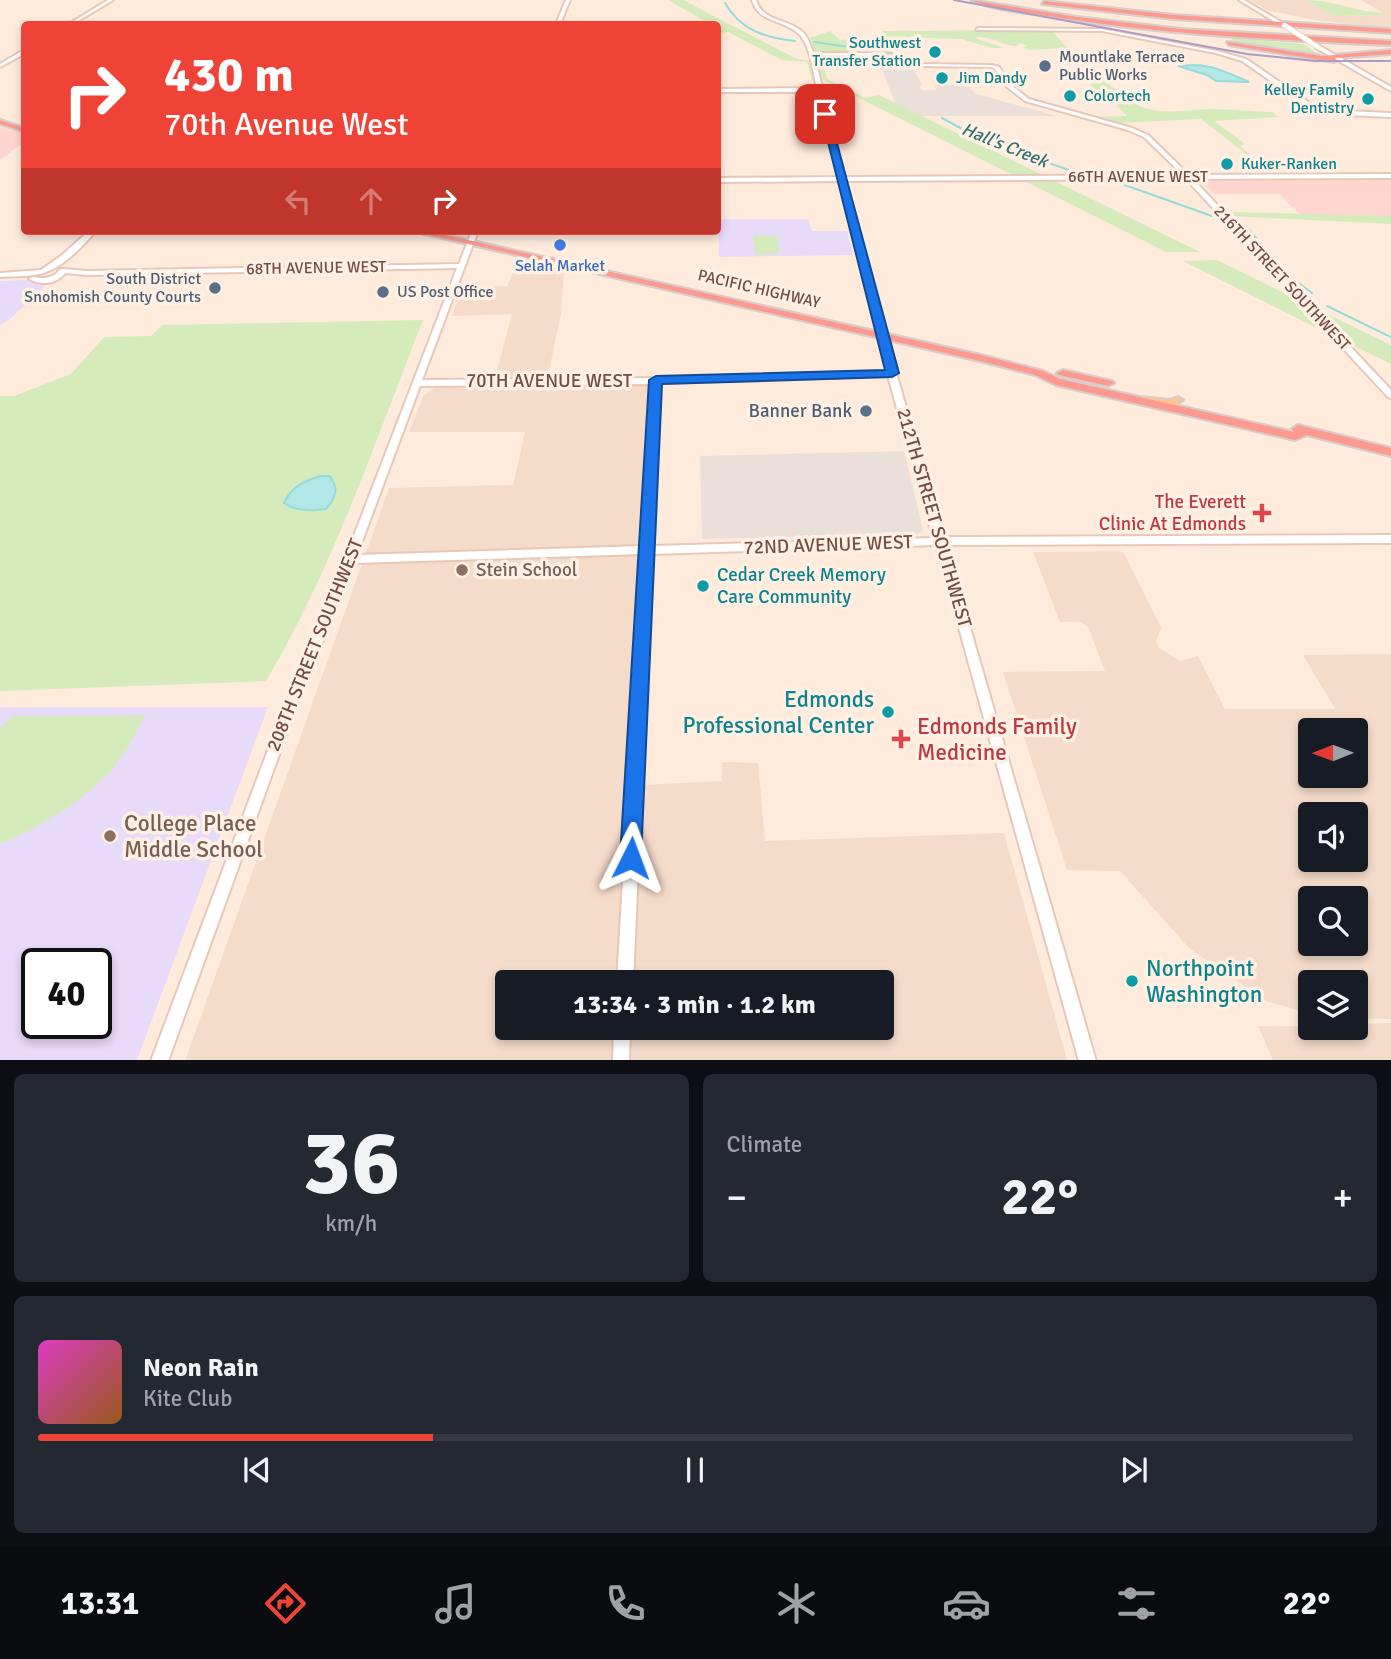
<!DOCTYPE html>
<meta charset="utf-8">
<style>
:root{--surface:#171b24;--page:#242831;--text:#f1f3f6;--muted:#9ea1a6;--line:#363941;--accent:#f04338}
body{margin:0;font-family:Signika,sans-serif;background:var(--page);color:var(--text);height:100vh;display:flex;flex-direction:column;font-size:26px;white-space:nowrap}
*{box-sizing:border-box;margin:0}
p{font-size:23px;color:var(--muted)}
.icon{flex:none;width:38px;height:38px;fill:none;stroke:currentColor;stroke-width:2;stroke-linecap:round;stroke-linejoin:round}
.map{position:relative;height:1060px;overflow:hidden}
.details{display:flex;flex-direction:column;gap:14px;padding:14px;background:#0d0f14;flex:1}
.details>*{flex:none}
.hud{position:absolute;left:21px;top:21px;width:700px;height:214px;border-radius:7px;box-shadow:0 4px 10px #0003;background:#f04338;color:#fff;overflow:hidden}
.needle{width:46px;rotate:269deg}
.controls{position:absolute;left:1298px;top:718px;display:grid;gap:14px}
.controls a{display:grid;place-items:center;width:70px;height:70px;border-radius:7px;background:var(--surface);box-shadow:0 4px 10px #0003;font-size:35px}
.speed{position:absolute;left:21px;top:948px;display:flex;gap:14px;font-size:35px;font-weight:700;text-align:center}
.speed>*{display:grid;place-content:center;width:91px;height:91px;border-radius:50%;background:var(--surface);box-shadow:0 4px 10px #0003;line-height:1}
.speed .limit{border:4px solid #111;border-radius:10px;background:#fff;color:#111}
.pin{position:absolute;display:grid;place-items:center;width:60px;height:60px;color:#fff;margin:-30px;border-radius:14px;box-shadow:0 4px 10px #0006}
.me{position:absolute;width:77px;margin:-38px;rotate:3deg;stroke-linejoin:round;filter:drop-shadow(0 0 5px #0008)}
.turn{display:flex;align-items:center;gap:24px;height:147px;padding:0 28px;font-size:32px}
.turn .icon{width:91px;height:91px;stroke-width:2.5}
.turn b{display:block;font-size:49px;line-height:60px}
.lanes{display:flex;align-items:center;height:66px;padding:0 28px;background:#0003;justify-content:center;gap:35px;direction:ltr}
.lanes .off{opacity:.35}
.big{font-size:52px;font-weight:700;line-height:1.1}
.details .widget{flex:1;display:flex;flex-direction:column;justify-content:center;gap:10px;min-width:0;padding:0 24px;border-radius:10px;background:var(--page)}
.details .dial{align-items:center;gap:0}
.dial b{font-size:91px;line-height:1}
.song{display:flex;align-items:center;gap:21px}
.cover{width:84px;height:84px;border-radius:10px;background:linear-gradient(135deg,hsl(310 70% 55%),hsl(30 70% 35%))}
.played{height:7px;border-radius:4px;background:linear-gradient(90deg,var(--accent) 30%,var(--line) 30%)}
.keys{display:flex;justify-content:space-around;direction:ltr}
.heat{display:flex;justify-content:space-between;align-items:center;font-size:38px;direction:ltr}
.details .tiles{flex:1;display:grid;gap:14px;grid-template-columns:1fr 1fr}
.widget:last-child{grid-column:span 2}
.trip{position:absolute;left:495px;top:970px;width:399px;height:70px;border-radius:7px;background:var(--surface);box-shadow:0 4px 10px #0003;font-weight:700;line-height:70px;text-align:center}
.tabs{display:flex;height:112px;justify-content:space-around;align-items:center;background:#090b0e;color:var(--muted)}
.tabs .icon{width:49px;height:49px}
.tabs .current{color:var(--accent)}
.tabs b{font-size:32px;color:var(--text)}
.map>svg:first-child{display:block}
.residential{fill:#f5dbca;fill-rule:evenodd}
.commercial{fill:#ffd5cf}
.industrial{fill:#eadfd9}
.education{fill:#e8daf9;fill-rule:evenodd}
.green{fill:#d6ebbb}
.water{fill:#b1e7e6;stroke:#96dad9;stroke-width:2}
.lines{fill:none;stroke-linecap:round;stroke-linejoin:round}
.stream{stroke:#96dad9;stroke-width:2}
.secondary-casing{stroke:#e9c7b8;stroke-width:4}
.primary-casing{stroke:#d8cdcb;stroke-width:4}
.highway-casing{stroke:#d8cdcb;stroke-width:4}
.secondary{fill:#fff;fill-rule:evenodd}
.primary{fill:#ffc492;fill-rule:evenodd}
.highway{fill:#fd998e;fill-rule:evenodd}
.tram{stroke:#ac9cc6;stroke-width:2}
.secondary-bridge-casing{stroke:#e9c7b8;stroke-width:6;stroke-linecap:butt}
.secondary-bridge{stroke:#fff;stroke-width:4.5}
.route{fill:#1a73e8;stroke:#114b97;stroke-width:2}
.culture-dot{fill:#0f9aa8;stroke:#fff0e4;stroke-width:2.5}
.service-dot{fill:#5c6f8a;stroke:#fff0e4;stroke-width:2.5}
.shop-dot{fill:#3f7fe0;stroke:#fff0e4;stroke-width:2.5}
.health-dot{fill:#e0444e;stroke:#fff0e4;stroke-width:2.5}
.education-dot{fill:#8d6e63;stroke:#fff0e4;stroke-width:2.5}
.labels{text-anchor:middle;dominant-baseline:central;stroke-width:7;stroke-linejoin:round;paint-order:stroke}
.far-culture-label{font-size:16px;fill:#0d838f;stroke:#fff0e4;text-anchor:start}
.far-service-label{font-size:16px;fill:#4e5e75;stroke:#fff0e4;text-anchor:start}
.far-street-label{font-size:16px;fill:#744d44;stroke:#fff0e4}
.far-shop-label{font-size:16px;fill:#366cbe;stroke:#fff0e4}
.far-water-label{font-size:18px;font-style:italic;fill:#357474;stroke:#fff0e4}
.street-label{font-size:19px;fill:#744d44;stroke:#fff0e4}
.service-label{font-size:19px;fill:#4e5e75;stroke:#fff0e4;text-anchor:end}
.health-label{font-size:19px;fill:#be3a42;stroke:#fff0e4;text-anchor:end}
.education-label{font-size:19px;fill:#785e54;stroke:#fff0e4;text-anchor:start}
.culture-label{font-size:19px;fill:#0d838f;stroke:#fff0e4;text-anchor:start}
.near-culture-label{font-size:23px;fill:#0d838f;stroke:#fff0e4;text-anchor:end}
.near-health-label{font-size:23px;fill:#be3a42;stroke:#fff0e4;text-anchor:start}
.near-education-label{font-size:23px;fill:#785e54;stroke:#fff0e4;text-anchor:start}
</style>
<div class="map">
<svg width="1391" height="1061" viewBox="0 0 1391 1061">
<rect width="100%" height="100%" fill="#feebdc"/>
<path class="residential" d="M1250,0H1306L1334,16L1387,15L1361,0H1391V29L1315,20L1267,10Z
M518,261L564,272L561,313L548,376L495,377L512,314L452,316L461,287L507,286Z
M644,384L648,386L624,786L722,781V762L758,763L765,841L1004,833L1067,1060L185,1061L389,488L513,485L525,432H409L423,396L434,388ZM508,982H882V1027H508Z
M1120,551L1124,553L1161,627L1156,641L1159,648L1180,661L1198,656L1225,709H1335L1303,655L1391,654V1019L1356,1018V982H1311V1014L1266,1001L1190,949L1120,871L1067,870L1003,672L1105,671L1088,627L1081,622H1060L1033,552ZM1311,730H1356V775H1311ZM1311,814H1356V859H1311ZM1311,898H1356V943H1311Z
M1391,1023V1061L1273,1060L1258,1026L1356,1027V1024Z"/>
<path class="commercial" d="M0,127L24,134V142L0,160Z
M1391,180V216L1301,215L1279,194H1214L1201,181Z"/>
<path class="industrial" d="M882,70H914L922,85L919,88L923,90H937L934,85H967L976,94L1057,116H919L896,105Z
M904,451L923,530L919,534L702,539L700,456Z"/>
<path class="education" d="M718,219H808L812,231H847L853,255L719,257Z
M53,279L10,319L0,325V281Z
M0,707H268L137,1060H0ZM37,964H96V1024H37Z"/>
<path class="green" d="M668,0H683L795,58L809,61L814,80H812L807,62L782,60L728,32L718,34V24H710Z
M1306,0C1328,0 1345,7 1366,11C1375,12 1379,11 1387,15L1334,16Z
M1051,30C1075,56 1091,74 1122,93C1130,97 1135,105 1144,108C1166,115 1190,109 1213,109C1233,109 1253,112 1272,112L1278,117L1214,121L1245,144L1240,146L1268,171L1201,119L1116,123L1094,117L1127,116L1112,100H1099L1089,89H1078L1091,87L1089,77L1060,48L1031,50L1022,48L1026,46L1021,43L1015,46C1001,45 988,34 974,38L1005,48H992L961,39L894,37H890L894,51C886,54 829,52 815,52L810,38L830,31L840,40L877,37L883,31Z
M1231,38L1304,44L1319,55L1298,54L1233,42Z
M819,67L825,71L827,79L865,98L879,95L1200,252H1166L823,80Z
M1228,212L1391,216V224L1232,216Z
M753,235L777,236L779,253L755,255Z
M1217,260L1286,294L1319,329L1183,261Z
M1321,311L1391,345V364L1356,347Z
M423,320C375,442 333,568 266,681L0,691V396H14L71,374L104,337L151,336L162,325Z
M145,715C134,737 121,762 103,779C75,806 36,829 0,844V727L13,716Z"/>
<path class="water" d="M1194,65C1213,65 1231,74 1249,82L1216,81L1207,75L1178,66Z
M320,476H329C340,487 336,498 326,509C314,511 294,511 284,503C291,487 304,481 320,476Z"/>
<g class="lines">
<path class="stream" d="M725,3C740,30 766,38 795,41
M814,42L892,53
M897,55L915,62
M942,118L981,139L1069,170
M1122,184L1212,216
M1248,229L1292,278L1312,293
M1327,306L1391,337"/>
<g class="secondary-casing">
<path id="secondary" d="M108,0H113L73,24H69Z
M566,0H570L560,24H556Z
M752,0H756C763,24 793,18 806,36C809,41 811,47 813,53H882L916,64L992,65L999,67L1011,85L1029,99L1132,128L1148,135L1189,175L1391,174V178L1193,179L1391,390V398L1388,397L1186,179L846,181L885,335L944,537L1391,535V543L946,545L1096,1061H1079L936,545L652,554L633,982H617L642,554L354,563L297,705L168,1061H151L285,705L345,559L457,268L87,275L65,273C56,285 41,285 29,279L33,277C43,279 54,279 60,269H63L87,271L459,264L472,231H478L422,380L656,378L887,371L840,181L718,182V178L839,177L818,92H718V89L817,88C813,72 811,48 800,35C785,19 759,24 752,0ZM814,55H882L916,66L991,67L995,69L1007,87L1025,101L1128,130L1144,137L1183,175L845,177ZM888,376L933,538L653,546L660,383ZM651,384L642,546L357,555L420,386Z
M1239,0H1244L1286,25L1282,26Z
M978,28L1102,29L1217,51L1246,59L1311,104L1346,111L1391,113V117L1346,115L1307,106L1242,61L1216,53L1102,31L976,30Z
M1316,46H1320L1391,87V91L1316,48Z
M22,51H24V54L0,67V64Z
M89,231H96C82,247 61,270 39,274C27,277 13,276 0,277V273L41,270L61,256Z
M614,1027H630L629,1061H613Z"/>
</g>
<g class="primary-casing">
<path id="primary" d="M1139,397L1170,400L1178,397L1183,400L1172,406L1135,402V398Z"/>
</g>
<g class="highway-casing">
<path id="highway" d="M971,0L1077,17L1181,29L1391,41V45C1281,40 1169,35 1060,18C1033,13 995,11 971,0Z
M1044,1L1174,15L1391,29V33L1174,19L1042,4Z
M1227,42L1322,56L1391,50V54L1335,58L1337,60L1334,62L1229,45Z
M0,120L24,128V132L0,124Z
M411,231H428L981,355L1043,371L1060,379L1294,432L1292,429L1298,425L1391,448V456L1307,435L1295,440L1056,385L1035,375L980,361Z
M1063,370L1112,381L1114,383L1108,386L1059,375L1057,373Z"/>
</g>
<use href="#secondary" class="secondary"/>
<use href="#primary" class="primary"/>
<use href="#highway" class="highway"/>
<path class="tram" d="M954,0L1247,54L1315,61H1391"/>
<g class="secondary-bridge-casing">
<path id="secondary-bridge" d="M1284,25L1318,47"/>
</g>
<use href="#secondary-bridge" class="secondary-bridge"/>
</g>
<path class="route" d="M825,111L829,114L899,373L892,377L662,384L641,858L638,865L631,868L623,865L620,858L649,380L656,376L885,370L821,114Z"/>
<g class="culture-dot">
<circle cx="935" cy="52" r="7"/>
<circle cx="942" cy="78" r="7"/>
<circle cx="1070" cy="96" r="7"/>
<circle cx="1368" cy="99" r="7"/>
<circle cx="1227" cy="164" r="7"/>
<circle cx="703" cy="586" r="7"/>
<circle cx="888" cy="712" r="7"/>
<circle cx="1132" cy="981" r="7"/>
</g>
<g class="service-dot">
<circle cx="1045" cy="66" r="7"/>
<circle cx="215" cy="288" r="7"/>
<circle cx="383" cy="292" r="7"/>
<circle cx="866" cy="411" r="7"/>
</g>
<circle class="shop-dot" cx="560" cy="245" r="7"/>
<g class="health-dot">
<path d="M1258.5 502.5h7v7h7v7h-7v7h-7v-7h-7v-7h7z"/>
<path d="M897.5 728.5h7v7h7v7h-7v7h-7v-7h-7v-7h7z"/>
</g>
<g class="education-dot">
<circle cx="462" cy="570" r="7"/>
<circle cx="110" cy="836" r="7"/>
</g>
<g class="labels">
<g class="far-culture-label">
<text x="921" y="43" text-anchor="end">Southwest<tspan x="921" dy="18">Transfer Station</tspan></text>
<text x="956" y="78">Jim Dandy</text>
<text x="1354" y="90" text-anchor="end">Kelley Family<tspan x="1354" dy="18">Dentistry</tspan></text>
<text x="1084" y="96">Colortech</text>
<text x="1241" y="164">Kuker-Ranken</text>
</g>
<g class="far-service-label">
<text x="1059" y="57">Mountlake Terrace<tspan x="1059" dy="18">Public Works</tspan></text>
<text x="201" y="279" text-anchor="end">South District<tspan x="201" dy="18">Snohomish County Courts</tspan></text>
<text x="397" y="292">US Post Office</text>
</g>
<g class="far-street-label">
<text x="1138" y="177">66TH AVENUE WEST</text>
<text transform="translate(316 268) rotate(-1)">68TH AVENUE WEST</text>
<text transform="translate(1282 278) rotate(47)">216TH STREET SOUTHWEST</text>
<text transform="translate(759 289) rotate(13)">PACIFIC HIGHWAY</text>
</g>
<g class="far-shop-label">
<text x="560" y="266">Selah Market</text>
</g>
<g class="far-water-label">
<text transform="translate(1005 145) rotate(22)">Hall's Creek</text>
</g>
<g class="street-label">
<text x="549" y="381">70TH AVENUE WEST</text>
<text transform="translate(934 518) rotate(74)">212TH STREET SOUTHWEST</text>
<text transform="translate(828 545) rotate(-2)">72ND AVENUE WEST</text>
<text transform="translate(315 645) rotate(-68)">208TH STREET SOUTHWEST</text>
</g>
<g class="service-label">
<text x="852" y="411">Banner Bank</text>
</g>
<g class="health-label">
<text x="1246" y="502">The Everett<tspan x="1246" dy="22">Clinic At Edmonds</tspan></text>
</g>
<g class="education-label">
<text x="476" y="570">Stein School</text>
</g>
<g class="culture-label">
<text x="717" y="575">Cedar Creek Memory<tspan x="717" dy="22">Care Community</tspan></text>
</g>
<g class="near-culture-label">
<text x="874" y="699">Edmonds<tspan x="874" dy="26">Professional Center</tspan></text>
<text x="1146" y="968" text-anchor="start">Northpoint<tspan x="1146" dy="26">Washington</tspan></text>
</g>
<g class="near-health-label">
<text x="917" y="726">Edmonds Family<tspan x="917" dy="26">Medicine</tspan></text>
</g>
<g class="near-education-label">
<text x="124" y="823">College Place<tspan x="124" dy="26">Middle School</tspan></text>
</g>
</g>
</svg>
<div class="controls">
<a><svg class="needle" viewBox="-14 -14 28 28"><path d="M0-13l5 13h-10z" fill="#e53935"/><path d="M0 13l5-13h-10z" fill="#9ea1a6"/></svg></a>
<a><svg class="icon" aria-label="sound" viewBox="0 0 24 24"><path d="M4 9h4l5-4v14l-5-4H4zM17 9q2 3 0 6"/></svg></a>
<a><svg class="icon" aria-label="search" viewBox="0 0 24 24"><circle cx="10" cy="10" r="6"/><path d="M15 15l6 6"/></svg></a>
<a><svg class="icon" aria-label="layers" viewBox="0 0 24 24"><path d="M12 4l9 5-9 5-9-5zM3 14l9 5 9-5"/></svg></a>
</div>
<div class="speed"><div class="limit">40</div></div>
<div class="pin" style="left:825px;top:114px;background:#d93025"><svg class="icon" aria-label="arrive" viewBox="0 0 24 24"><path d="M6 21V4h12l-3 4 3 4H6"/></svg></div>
<svg class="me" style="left:631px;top:858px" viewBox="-20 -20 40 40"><path d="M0-17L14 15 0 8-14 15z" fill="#1a73e8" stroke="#fff" stroke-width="4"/></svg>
<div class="trip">13:34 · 3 min · 1.2 km</div>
<div class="hud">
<div class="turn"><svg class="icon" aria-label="right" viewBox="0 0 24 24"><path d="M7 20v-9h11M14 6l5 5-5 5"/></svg><div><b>430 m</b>70th Avenue West</div></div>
<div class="lanes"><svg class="icon off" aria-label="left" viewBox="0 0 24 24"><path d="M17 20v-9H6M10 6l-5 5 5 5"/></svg><svg class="icon off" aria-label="ahead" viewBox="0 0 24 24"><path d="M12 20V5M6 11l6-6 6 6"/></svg><svg class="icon" aria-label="right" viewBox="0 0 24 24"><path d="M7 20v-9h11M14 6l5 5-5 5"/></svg></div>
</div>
</div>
<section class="details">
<div class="tiles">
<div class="widget dial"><b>36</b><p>km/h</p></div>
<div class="widget"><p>Climate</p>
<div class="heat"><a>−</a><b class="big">22°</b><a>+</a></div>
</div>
<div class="widget">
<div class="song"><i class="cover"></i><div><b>Neon Rain</b><p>Kite Club</p></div></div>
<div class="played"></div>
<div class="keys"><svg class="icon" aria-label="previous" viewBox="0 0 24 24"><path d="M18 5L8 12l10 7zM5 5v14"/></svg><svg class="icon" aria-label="pause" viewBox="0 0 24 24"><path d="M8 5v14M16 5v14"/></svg><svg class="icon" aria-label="next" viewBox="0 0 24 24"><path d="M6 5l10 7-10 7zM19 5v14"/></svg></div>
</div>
</div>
</section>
<nav class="tabs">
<b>13:31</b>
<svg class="icon current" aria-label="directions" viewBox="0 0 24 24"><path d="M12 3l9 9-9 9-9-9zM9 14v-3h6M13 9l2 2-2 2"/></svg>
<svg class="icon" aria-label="music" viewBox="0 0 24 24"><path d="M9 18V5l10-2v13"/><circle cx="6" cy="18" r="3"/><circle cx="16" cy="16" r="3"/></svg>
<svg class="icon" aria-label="phone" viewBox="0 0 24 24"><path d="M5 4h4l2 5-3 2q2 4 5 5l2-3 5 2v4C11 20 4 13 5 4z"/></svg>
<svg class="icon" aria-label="climate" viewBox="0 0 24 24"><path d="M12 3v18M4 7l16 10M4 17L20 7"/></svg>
<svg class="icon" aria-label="car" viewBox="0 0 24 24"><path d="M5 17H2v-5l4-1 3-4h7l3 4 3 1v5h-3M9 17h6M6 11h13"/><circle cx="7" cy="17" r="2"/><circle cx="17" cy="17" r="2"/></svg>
<svg class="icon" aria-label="filters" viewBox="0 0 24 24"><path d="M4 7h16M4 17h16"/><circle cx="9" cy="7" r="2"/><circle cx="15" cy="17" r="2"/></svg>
<b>22°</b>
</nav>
